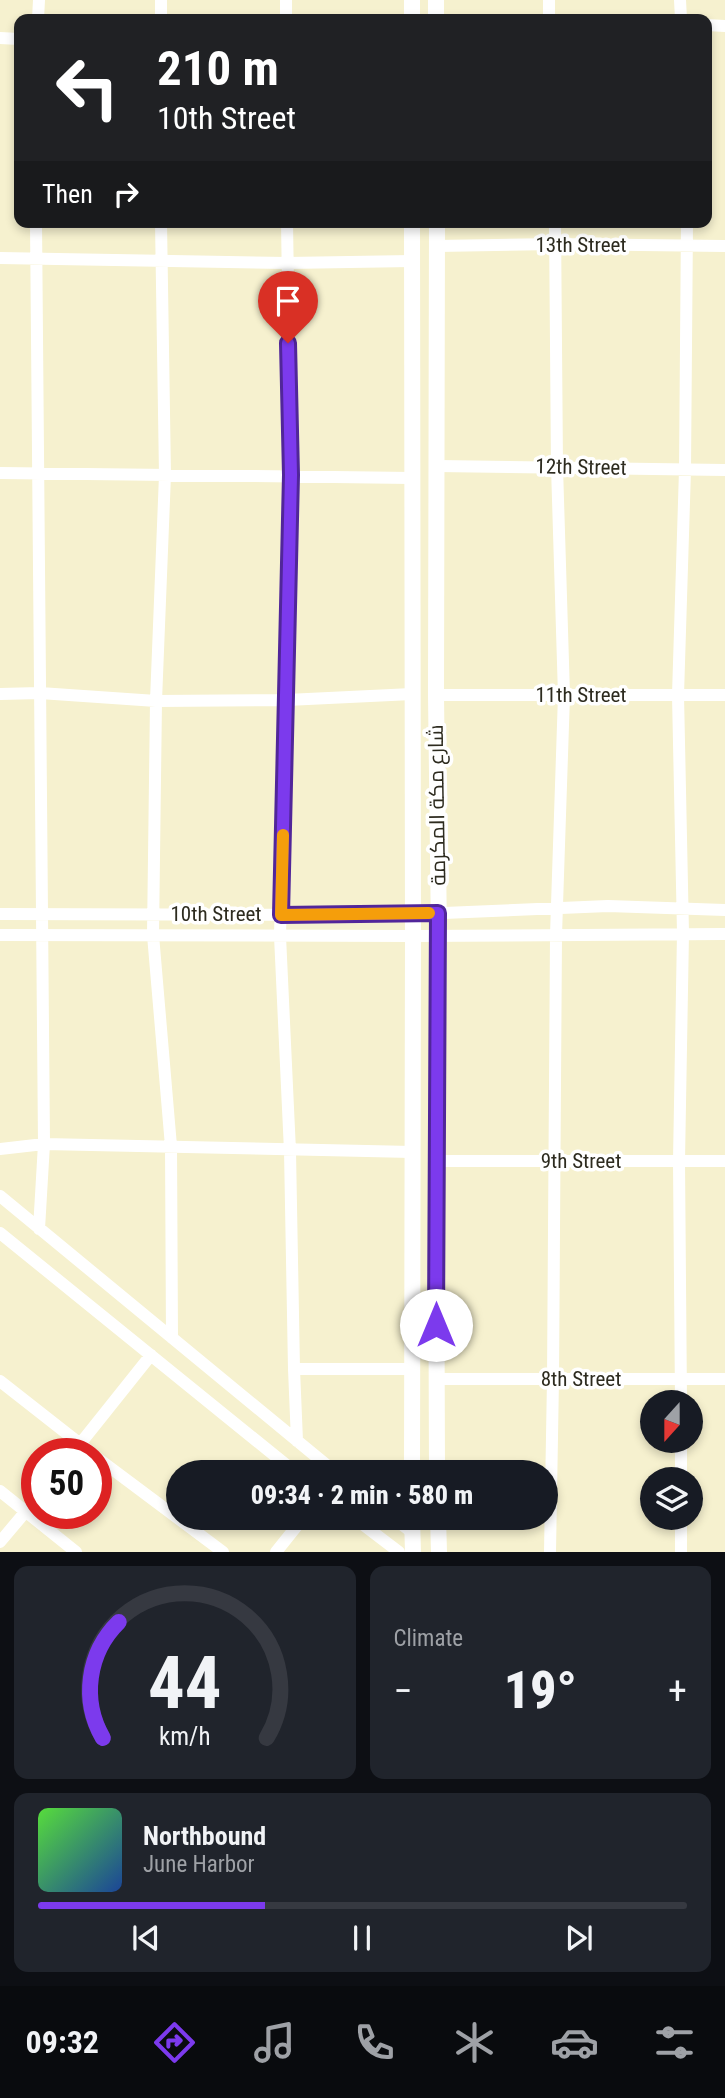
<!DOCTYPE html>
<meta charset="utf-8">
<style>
:root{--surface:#171b24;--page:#20242c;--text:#f1f3f6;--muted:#9ea1a6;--line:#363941;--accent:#7c3aed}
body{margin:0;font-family:"Roboto Condensed",Cairo,sans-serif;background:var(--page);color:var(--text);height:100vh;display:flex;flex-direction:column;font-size:26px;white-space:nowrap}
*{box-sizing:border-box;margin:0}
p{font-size:23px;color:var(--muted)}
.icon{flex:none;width:38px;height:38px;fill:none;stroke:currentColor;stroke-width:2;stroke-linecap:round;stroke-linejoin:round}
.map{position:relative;height:1552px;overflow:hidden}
.panel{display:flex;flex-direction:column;gap:14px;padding:14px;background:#0d0f14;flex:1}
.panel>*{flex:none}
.guide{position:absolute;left:14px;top:14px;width:698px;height:214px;border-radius:14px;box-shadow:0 4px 10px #0003;background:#202124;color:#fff;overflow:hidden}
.needle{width:46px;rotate:201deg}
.buttons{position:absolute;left:640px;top:1390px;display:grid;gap:14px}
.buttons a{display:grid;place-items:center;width:63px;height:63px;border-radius:50%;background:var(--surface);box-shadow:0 4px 10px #0003;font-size:35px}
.speed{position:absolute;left:21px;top:1438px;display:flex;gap:14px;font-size:35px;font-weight:700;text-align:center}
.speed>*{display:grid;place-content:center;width:91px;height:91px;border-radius:50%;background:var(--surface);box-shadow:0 4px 10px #0003;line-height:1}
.speed .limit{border:10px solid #d22;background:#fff;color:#111}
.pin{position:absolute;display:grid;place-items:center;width:60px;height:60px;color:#fff;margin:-72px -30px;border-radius:50% 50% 50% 0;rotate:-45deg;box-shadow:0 0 7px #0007}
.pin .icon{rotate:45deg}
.me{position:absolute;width:77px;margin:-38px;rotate:0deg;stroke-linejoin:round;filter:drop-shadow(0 0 5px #0008)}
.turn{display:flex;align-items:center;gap:24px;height:147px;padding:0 28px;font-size:32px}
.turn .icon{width:91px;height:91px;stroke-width:2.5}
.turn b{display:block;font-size:49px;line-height:60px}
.then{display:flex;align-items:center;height:66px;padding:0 28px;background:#0003;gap:14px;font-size:26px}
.big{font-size:52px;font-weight:800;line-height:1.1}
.panel .card{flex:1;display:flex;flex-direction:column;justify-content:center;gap:10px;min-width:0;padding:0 24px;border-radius:14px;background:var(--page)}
.panel .dial{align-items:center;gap:0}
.dial svg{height:182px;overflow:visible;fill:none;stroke:var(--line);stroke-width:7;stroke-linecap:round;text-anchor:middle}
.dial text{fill:var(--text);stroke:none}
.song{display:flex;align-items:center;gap:21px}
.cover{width:84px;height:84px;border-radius:10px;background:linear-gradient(135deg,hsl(110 70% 55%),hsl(220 70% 35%))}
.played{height:7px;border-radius:4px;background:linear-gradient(90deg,var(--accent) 35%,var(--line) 35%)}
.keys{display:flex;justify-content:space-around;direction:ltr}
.heat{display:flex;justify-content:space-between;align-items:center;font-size:38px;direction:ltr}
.panel .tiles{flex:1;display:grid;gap:14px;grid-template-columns:1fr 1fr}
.card:last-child{grid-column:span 2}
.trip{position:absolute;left:166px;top:1460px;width:392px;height:70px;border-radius:35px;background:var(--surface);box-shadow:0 4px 10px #0003;font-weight:800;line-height:70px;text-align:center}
.tabs{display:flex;height:112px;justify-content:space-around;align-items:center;background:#090b0e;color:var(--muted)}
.tabs .icon{width:49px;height:49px}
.tabs .selected{color:var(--accent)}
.tabs b{font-size:32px;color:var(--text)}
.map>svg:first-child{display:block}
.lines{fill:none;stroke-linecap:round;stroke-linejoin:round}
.minor{stroke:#fff;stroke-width:12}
.major{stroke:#fff;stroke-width:16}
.route-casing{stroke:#51269a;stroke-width:18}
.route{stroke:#7c3aed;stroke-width:12}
.slow{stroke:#f59e0b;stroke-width:12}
.labels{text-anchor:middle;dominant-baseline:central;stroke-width:7;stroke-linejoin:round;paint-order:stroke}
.street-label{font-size:21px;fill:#2d2b1f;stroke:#fff}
</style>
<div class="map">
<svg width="725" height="1552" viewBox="0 0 725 1552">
<rect width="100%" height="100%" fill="#f6f1cf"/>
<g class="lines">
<path class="minor" d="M286,0V19
M549,0V19
M680,0L681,19
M38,19L39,0
M161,19V0
M707,25L725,26
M0,38L19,39
M36,222L44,1144L39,1229
M161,222L165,475L156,701L153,935L171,1146L172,1338
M287,222L291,475L280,936L290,1151L294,1369L297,1441
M437,246L556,244L725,246
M0,258L287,263L412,261
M437,466L725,470
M0,473L412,478
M0,694L40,693L156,701L287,700L412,694
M436,695H725
M0,914L396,915L608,906L725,910
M0,935L413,936L725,934
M0,1149L44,1144L412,1152
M436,1161H725
M0,1196L335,1472
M0,1233L295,1472
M294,1369H412
M436,1379H725
M0,1381L93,1454
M681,1402L679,1161L683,933L678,695L685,470L687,222
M72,1454L151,1355
M96,1457L223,1552
M681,1479V1440
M0,1491L76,1552
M353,1517L399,1552
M392,1517L413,1533
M0,1542L37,1498
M276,1552L304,1517
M550,1552L553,1379L556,935L564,695L557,467L555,222
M681,1552V1517"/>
<path class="major" d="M412,0V19
M436,0V19
M437,222L436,695L439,935L436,1161L437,1472
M412,1472L413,936L412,222
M412,1517L413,1552
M438,1517L439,1552"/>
</g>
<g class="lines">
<g class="route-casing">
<path id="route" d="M288,343L291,475L281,915L438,913L436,1325"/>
</g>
<use href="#route" class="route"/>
<path class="slow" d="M283,835L281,915L429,913"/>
</g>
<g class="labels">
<g class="street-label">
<text x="581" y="245">13th Street</text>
<text transform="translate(581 467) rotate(1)">12th Street</text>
<text x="581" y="695">11th Street</text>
<text transform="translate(437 805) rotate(-91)">شارع مكة المكرمة</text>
<text x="216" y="914">10th Street</text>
<text x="581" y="1161">9th Street</text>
<text x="581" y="1379">8th Street</text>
</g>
</g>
</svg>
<div class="buttons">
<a><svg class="needle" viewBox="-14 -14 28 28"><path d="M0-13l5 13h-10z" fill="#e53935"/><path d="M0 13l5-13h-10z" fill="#9ea1a6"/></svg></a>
<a><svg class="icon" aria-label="layers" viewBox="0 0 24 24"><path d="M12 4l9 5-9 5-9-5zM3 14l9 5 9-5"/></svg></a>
</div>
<div class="speed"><div class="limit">50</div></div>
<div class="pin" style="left:288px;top:343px;background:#d93025"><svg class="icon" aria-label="arrive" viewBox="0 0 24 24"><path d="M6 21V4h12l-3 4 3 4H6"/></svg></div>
<svg class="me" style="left:436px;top:1325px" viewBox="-20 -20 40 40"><circle r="19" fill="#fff"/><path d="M0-13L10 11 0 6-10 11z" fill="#7c3aed"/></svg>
<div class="trip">09:34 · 2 min · 580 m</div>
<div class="guide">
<div class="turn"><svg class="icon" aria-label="left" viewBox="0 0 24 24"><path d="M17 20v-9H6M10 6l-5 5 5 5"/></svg><div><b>210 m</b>10th Street</div></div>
<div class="then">Then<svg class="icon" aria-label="right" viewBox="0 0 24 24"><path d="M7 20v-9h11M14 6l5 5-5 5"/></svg></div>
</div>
</div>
<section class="panel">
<div class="tiles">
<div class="card dial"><svg viewBox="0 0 100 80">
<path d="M14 69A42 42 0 1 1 86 69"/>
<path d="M14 69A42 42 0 0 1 21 18" stroke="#7c3aed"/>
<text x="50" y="56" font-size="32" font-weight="700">44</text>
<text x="50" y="72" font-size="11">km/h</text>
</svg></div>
<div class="card"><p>Climate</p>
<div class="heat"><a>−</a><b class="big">19°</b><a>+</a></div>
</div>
<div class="card">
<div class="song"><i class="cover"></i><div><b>Northbound</b><p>June Harbor</p></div></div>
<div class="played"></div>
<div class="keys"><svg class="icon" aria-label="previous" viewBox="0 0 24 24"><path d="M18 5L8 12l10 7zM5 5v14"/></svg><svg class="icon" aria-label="pause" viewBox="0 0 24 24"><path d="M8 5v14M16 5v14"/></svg><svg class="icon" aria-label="next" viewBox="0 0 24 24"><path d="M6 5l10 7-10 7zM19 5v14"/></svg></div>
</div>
</div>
</section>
<nav class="tabs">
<b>09:32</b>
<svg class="icon selected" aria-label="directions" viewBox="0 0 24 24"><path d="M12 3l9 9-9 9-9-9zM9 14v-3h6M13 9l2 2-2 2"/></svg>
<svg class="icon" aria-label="music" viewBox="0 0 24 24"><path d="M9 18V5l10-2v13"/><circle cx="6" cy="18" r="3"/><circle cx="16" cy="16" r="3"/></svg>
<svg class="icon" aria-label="phone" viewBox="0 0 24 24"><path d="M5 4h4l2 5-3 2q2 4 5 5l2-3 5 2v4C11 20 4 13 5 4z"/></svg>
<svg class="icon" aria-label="climate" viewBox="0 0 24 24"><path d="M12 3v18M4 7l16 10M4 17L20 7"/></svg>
<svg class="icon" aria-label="car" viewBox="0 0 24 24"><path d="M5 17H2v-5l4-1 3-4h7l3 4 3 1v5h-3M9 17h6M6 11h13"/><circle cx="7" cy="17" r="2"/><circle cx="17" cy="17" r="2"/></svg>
<svg class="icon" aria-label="filters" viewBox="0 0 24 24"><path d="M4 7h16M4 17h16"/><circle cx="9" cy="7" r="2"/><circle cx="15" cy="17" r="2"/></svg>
</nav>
